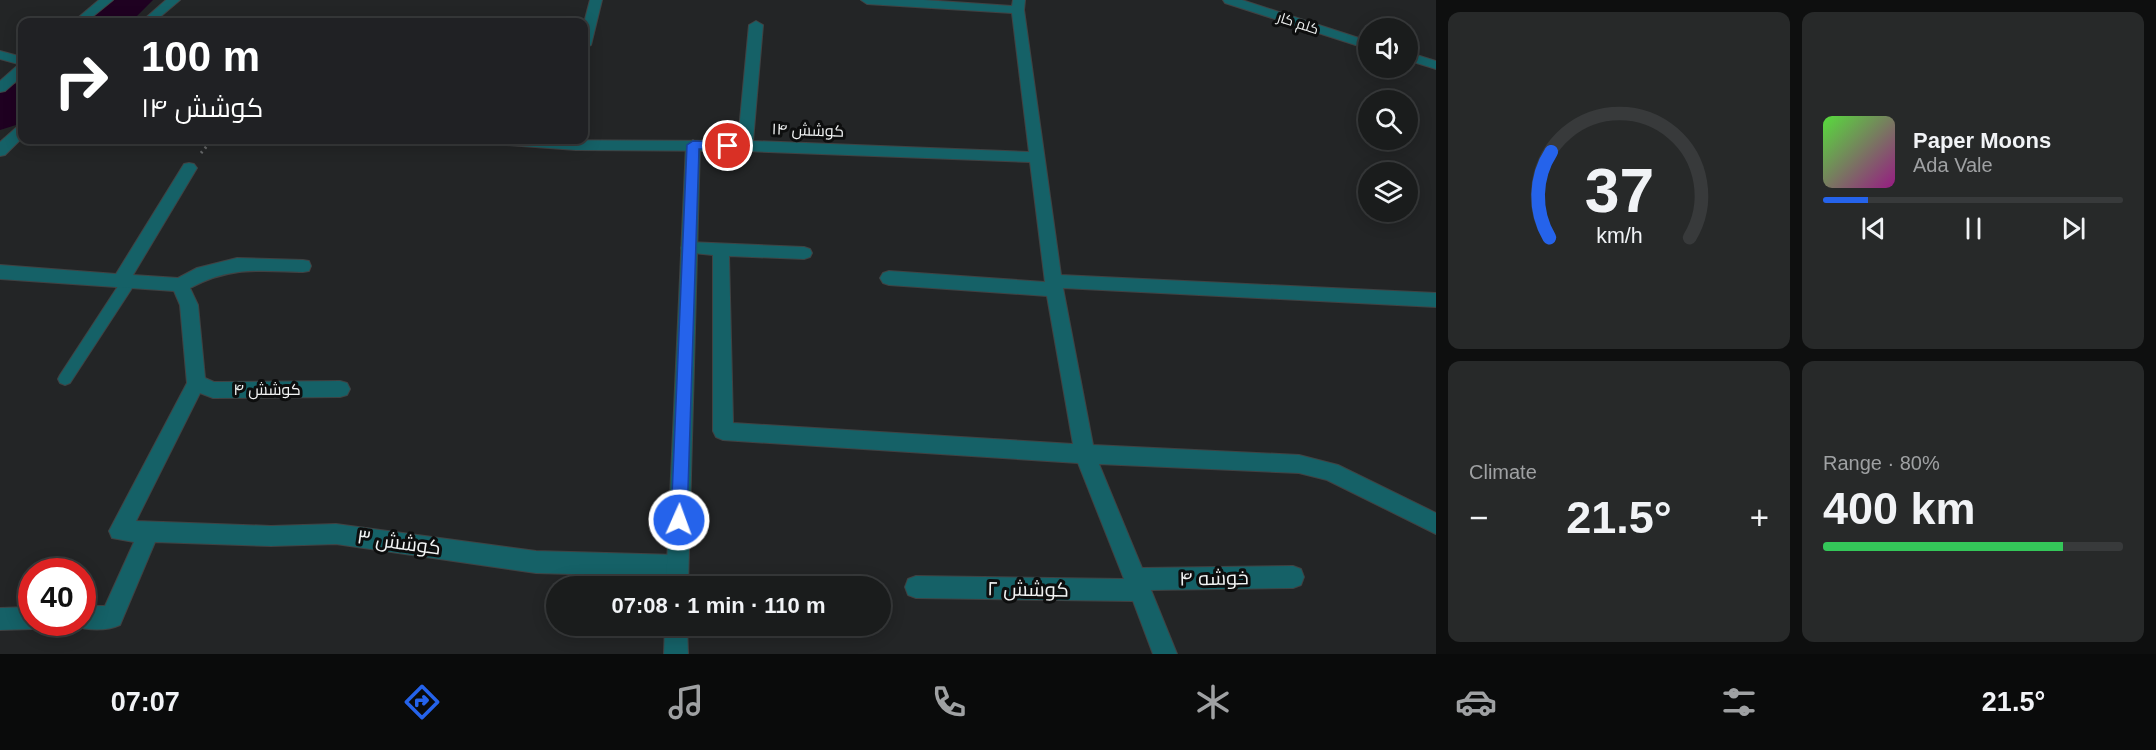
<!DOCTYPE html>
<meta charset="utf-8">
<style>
:root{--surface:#1a1c1c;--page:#272929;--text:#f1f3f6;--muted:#9fa1a3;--line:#383a3b;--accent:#2563eb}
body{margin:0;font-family:Helvetica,Cairo,sans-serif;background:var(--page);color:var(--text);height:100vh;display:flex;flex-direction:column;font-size:22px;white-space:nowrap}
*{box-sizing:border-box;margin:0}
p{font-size:20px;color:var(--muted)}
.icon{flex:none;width:33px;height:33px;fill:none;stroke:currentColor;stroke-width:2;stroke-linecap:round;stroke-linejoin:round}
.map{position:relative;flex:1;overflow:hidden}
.sheet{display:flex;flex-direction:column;gap:12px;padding:12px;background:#0e0f0f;width:720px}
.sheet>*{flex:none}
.guide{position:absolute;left:18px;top:18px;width:570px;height:126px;border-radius:12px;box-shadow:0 3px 15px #0003,0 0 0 2px var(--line);background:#202124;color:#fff;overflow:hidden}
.buttons{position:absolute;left:1358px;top:18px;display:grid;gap:12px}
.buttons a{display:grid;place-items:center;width:60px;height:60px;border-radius:50%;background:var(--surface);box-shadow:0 3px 15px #0003,0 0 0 2px var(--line);font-size:30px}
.speed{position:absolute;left:18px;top:558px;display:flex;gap:12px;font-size:30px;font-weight:700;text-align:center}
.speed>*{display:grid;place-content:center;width:78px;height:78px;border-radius:50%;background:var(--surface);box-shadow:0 3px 15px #0003,0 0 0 2px var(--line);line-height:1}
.speed .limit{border:9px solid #d22;background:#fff;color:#111}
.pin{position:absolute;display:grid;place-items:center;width:51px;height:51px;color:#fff;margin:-26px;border:3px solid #fff;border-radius:50%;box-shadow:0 2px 6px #0007}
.me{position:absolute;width:66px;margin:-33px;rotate:2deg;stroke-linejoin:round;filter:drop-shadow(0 0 4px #0008)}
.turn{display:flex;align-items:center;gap:21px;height:126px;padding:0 24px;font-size:27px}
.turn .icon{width:78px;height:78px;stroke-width:2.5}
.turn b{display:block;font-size:42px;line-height:51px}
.big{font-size:45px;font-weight:700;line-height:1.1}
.sheet .widget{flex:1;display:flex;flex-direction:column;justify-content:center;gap:9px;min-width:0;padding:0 21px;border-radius:12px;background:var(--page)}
.sheet .dial{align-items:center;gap:0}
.dial svg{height:156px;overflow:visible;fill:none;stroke:var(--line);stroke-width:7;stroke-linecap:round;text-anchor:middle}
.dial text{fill:var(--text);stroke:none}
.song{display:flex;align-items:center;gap:18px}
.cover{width:72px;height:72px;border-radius:9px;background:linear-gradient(135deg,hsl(110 70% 55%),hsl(310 70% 35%))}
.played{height:6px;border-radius:3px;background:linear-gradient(90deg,var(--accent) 15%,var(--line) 15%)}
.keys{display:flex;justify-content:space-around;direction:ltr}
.heat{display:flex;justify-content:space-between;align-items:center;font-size:33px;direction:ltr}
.charge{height:9px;border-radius:4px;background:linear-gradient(90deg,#34c759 80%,var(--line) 0)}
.sheet .tiles{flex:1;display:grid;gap:12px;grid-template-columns:repeat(2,1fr)}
.trip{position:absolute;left:546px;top:576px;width:345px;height:60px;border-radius:30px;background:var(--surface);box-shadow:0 3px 15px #0003,0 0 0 2px var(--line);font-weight:700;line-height:60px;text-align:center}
.tab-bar{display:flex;height:96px;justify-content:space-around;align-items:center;background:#0a0b0b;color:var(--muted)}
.tab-bar .icon{width:42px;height:42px}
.tab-bar .current{color:var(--accent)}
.tab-bar b{font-size:27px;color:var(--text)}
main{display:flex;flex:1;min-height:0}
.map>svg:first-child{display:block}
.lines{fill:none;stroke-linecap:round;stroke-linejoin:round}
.river{fill:#1f0121;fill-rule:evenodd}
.service-casing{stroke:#404243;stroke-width:2}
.minor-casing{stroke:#404243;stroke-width:2}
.tertiary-casing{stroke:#404243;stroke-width:2}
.path{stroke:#666869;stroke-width:3;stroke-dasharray:2 4;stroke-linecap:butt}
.service{fill:#156167;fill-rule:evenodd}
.minor{fill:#156167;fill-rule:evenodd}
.tertiary{fill:#156167;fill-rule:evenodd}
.route{fill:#2563eb;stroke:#184099;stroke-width:1.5}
.labels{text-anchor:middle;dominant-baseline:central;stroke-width:6;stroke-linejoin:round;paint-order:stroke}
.far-street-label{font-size:14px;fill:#f2f4f4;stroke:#0d0e0e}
.street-label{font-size:16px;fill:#f2f4f4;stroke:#0d0e0e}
.near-street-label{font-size:20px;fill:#f2f4f4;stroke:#0d0e0e}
</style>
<main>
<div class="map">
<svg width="1436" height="654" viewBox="0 0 1436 654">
<rect width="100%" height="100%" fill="#232526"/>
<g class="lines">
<path class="river" d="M110,0H153L131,22H88L94,14Z
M22,82V119L16,125L0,130V92L7,86Z"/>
<g class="service-casing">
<path id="service" d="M129,276L134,277L135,281L134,285L70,383L65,385L60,383L58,379L60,375L124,277Z"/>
</g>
<g class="minor-casing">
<path id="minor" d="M166,0H180L154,22H141Z
M590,0H602L591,45L584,49V23Z
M861,0H924L1012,6L1013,0H1025L1024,10L1061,275L1436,293V307L1063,288L1093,445L1299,455L1338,465L1436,513V534L1327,480L1299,473L1099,464L1142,568L1293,566L1301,569L1304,577L1301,585L1293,588L1151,590L1177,654H1153L1133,601L916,598L908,595L905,587L908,579L916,576L1124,579L1078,463L723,440L716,437L713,431V255L683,252L681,248L683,244L689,242L804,247L810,249L812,253L810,257L804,259L729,256L733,423L1073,444L1047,296L889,285L883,283L880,278L883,273L889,271L1045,282L1030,162L745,151L576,150L507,145L500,140L738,141L749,25L756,21L763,25L753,141L1029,152L1012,13L867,4Z
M0,51L22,57V65L0,59Z
M22,125V138L5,155L0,156V142L17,127Z
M189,163L194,164L197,168L133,275L178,278L197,268L237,258L303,260L309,261L311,266L309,271L303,272C259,271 231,266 190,288L198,305L205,378L214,382L340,381L347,383L350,389L347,395L340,397L213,398L200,393L136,521L271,526L336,524L536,551L677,555L685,558L688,566L685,574L677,577L536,573L336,544L271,546L155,542L120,625C107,631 87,631 74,625L73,622H82V606H105L134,542L112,538L109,531L187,383L180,305L174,291L0,279V265L116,274L184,164Z
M32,607V622H42L40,626L32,629L0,630V608Z"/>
</g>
<g class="tertiary-casing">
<path id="tertiary" d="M99,0H113L86,22H73Z
M1223,0H1242L1368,41V49L1225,3Z
M1407,52L1436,61V69L1407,60Z
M22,65V76L5,91L0,92V81L17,66Z
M693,140L700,145L688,586H666L686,145Z
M665,626H687L688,654H664Z"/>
</g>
<path class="path" d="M201,153L212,140"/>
<use href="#service" class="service"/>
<use href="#minor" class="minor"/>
<use href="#tertiary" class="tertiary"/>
</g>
<path class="route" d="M693,141L728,142L733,146L728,149H699L687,520L684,525L679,528L673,525L671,520L687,145Z"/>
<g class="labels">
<g class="far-street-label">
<text transform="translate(1298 23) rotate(18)">کلم کار</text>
</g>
<g class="street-label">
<text transform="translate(808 130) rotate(2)">کوشش ۱۴</text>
<text x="267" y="389">کوشش ۴</text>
</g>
<g class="near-street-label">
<text transform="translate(399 542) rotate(8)">کوشش ۳</text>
<text transform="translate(1214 578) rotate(-1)">خوشه ۴</text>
<text transform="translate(1028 589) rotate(1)">کوشش ۲</text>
</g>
</g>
</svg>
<div class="buttons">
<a><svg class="icon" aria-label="sound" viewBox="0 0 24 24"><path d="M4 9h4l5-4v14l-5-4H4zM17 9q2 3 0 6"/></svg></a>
<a><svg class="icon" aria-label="search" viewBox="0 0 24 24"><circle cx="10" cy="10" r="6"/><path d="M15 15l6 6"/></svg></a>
<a><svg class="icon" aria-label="layers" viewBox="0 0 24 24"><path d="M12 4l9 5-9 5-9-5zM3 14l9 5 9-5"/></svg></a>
</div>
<div class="speed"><div class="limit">40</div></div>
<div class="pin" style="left:728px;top:146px;background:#d93025"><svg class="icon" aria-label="arrive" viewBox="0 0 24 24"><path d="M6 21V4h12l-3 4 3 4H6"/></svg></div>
<svg class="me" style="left:679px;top:520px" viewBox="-20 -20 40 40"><circle r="17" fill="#2563eb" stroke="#fff" stroke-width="3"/><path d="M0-11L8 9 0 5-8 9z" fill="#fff"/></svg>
<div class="trip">07:08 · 1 min · 110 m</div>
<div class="guide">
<div class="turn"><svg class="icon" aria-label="right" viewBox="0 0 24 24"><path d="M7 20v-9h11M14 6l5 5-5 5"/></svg><div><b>100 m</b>کوشش ۱۴</div></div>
</div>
</div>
<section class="sheet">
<div class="tiles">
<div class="widget dial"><svg viewBox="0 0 100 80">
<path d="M14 69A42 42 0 1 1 86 69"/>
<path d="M14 69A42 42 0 0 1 15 25" stroke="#2563eb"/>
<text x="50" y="56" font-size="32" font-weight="700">37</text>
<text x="50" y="72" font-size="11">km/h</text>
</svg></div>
<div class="widget">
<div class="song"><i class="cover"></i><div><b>Paper Moons</b><p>Ada Vale</p></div></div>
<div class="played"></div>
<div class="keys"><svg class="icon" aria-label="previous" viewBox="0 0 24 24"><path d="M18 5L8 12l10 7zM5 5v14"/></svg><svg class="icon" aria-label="pause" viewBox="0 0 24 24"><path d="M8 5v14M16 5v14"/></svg><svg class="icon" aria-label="next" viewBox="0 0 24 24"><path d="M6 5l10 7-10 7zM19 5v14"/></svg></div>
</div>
<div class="widget"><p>Climate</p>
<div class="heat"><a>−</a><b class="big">21.5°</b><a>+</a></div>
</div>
<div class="widget"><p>Range · 80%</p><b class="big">400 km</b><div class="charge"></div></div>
</div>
</section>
</main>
<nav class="tab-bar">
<b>07:07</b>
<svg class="icon current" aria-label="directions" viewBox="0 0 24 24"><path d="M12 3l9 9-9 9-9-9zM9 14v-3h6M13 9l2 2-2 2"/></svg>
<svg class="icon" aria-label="music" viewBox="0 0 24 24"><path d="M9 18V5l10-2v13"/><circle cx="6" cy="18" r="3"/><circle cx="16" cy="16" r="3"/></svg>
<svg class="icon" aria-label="phone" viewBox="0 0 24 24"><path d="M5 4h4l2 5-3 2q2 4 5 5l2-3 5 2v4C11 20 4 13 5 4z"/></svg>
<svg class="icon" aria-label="climate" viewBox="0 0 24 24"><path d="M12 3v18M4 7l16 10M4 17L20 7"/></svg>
<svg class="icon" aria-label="car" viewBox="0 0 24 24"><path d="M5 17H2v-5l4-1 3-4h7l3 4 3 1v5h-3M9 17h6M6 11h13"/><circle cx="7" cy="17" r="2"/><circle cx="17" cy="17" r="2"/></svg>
<svg class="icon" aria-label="filters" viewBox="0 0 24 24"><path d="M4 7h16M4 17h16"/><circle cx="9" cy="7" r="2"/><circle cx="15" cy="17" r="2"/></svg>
<b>21.5°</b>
</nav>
